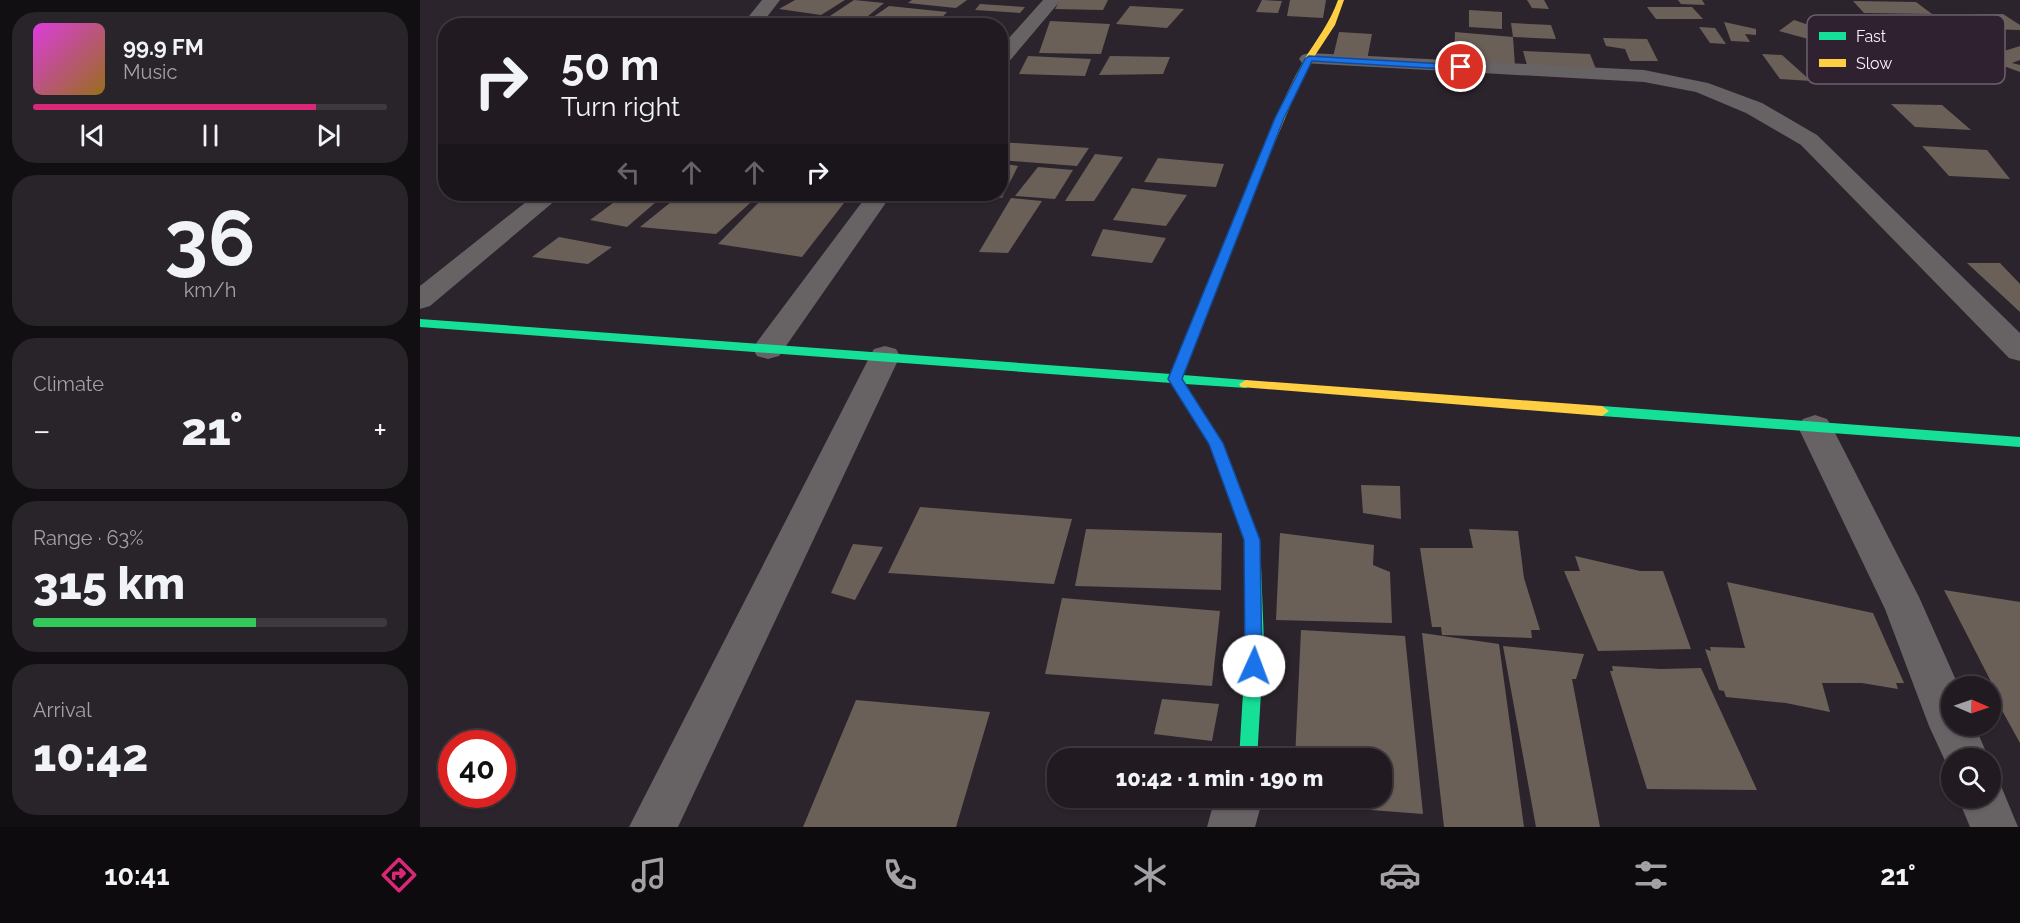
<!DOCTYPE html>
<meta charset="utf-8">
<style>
:root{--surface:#211b21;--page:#29242a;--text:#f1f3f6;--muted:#a2a1a5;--line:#3e393f;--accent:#db2777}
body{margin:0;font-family:Raleway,sans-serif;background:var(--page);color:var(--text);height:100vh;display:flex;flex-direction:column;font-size:22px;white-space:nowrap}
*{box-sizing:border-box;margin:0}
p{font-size:20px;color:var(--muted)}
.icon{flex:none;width:33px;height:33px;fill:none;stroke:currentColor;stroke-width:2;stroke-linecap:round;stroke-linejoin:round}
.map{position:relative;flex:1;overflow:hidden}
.drawer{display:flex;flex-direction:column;gap:12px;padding:12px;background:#120f12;width:420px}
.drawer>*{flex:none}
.guide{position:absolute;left:18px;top:18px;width:570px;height:183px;border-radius:24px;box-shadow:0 2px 4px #0004,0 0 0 2px var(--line);background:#211b21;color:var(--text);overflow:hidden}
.needle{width:39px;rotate:92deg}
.fabs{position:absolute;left:1521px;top:676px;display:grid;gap:12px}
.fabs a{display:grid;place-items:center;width:60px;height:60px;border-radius:50%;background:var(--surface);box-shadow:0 2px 4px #0004,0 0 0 2px var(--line);font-size:30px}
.speed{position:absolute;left:18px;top:730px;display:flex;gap:12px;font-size:30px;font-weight:700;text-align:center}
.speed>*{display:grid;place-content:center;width:78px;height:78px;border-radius:50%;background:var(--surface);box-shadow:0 2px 4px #0004,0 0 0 2px var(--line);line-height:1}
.speed .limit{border:9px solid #d22;background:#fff;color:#111}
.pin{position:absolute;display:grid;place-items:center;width:51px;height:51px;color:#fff;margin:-26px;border:3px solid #fff;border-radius:50%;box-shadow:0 2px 6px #0007}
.me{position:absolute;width:66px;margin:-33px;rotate:2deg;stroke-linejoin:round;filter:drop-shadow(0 0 4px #0008)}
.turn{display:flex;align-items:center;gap:21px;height:126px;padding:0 24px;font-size:27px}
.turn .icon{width:78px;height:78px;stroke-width:2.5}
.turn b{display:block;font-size:42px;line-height:51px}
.lanes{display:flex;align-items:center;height:57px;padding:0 24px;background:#0003;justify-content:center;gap:30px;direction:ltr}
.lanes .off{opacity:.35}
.big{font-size:45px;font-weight:800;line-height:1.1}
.drawer .tile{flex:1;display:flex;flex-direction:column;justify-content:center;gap:9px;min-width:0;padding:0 21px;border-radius:24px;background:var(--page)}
.drawer .dial{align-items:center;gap:0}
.dial b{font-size:78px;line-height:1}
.song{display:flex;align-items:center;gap:18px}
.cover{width:72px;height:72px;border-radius:9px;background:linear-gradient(135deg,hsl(300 70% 55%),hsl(40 70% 35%))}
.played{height:6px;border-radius:3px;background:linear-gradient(90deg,var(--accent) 80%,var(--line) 80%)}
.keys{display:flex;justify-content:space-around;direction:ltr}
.heat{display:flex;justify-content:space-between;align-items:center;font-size:33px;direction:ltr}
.charge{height:9px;border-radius:4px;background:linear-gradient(90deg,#34c759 63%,var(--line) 0)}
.trip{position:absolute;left:627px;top:748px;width:345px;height:60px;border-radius:24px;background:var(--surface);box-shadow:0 2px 4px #0004,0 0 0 2px var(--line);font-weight:800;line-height:60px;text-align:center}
.tabs{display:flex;height:96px;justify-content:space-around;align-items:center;background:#0d0b0d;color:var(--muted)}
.tabs .icon{width:42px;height:42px}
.tabs .selected{color:var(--accent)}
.tabs b{font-size:27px;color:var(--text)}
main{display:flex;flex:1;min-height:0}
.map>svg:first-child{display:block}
.building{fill:#6b6058}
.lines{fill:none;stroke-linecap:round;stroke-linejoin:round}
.street{fill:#676263;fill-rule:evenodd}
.fast{fill:#16e098;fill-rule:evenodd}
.slow{fill:#ffcf43;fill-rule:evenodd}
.route{fill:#1a73e8;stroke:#114b97;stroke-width:1.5}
.key{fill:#2f2130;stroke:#6c5f6d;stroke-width:1.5}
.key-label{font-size:16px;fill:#f9f0fa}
</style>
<main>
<section class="drawer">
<div class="tile">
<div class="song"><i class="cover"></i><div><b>99.9 FM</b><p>Music</p></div></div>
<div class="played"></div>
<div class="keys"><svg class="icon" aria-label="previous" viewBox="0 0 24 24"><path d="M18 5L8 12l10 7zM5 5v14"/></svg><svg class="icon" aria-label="pause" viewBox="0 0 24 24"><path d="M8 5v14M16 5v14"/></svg><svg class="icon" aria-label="next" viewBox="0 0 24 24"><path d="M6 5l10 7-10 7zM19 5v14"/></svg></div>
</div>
<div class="tile dial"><b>36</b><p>km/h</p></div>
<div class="tile"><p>Climate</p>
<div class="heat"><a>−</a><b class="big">21°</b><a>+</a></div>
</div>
<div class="tile"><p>Range · 63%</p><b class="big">315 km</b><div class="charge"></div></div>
<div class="tile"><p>Arrival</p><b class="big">10:42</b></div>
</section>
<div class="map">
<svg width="1600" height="827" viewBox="0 0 1600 827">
<rect width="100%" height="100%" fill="#2c242c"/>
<path class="building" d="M375,0H425L401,15L359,9Z
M434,0L464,3L442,21L404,20Z
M492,0H547L536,8L488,3Z
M640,0H688L683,10L635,9Z
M842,0L862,1L858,13L836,12Z
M870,0H906L903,18L867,16Z
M1107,0H1124L1129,9L1112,8Z
M1258,0H1282L1285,5L1261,4Z
M1433,1L1496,2L1512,14L1444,13Z
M560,4L605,7L600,13L555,10Z
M469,6L527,12L514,26L443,24Z
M710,6L764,9L747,28L696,24Z
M1227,7H1272L1283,19H1236Z
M1049,10L1082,12V29L1049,27Z
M1583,14L1600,25V30L1565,29L1543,15Z
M1374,20L1430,39L1425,49L1359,31Z
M630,21L690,24L681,54L619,53Z
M1304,22L1336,29V35L1325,34L1330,42L1311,41Z
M1091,23L1131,25L1136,39L1093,37Z
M1279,27L1295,28L1306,44L1290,43Z
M919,32L952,34L947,60L913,57Z
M1035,32L1093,37L1095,66L1034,61Z
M1183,38L1227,39L1238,61H1210L1205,49L1186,46Z
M1600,46V60L1592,63L1600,65V72L1562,58Z
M1103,51L1170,54L1176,69L1107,65Z
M1342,54L1362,55L1391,81L1360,79Z
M608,56L671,59L665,76L599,74Z
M690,56L750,57L743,74L679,75Z
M1471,104L1522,105L1551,130L1495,127Z
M580,142L669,148L657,166L580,160Z
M1502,146L1567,150L1590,179L1529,176Z
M675,154L703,157L674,201H645Z
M738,158L804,164L796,187L724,182Z
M580,163L598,166L582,198L557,195L580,194Z
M618,167L653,170L635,199L595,196Z
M712,188L767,195L746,226L693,220Z
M293,194H340L296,234L220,227L256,198L285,200Z
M347,194H431L382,257L298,244Z
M201,197L236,202L207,227L170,220Z
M591,198L622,201L588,253L559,252Z
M683,229L746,238L732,263L671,256Z
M139,237L192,247L168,264L112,257Z
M1547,263H1580L1600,284V312Z
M941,485L980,486L981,519L943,513Z
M500,507L652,519L634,584L468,573Z
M666,529L802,533L801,590L655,586Z
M1049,529L1098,531L1104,578L1120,630H1111L1112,638L1022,635L1021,627H1012L1000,548H1053Z
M860,533L954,545L953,565L970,572L972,623L856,620Z
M433,544L463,547L435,600L411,593Z
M1155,556L1220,571H1243L1271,649L1178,651L1144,571H1160Z
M1307,582L1453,613L1484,683H1476L1478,689L1442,683H1402L1410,712L1366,703L1306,697L1304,691L1299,690L1285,649L1291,651L1290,647L1325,648Z
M1524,590L1600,602V743L1579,705H1583Z
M642,598L800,611L792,686L625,674Z
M881,630L985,636L1003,814L873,804V798H962V759H875Z
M1002,633L1079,644L1104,827H1024Z
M1083,646L1164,654L1156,679H1152L1180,827H1116Z
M1192,666L1241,669L1281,668L1337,790L1227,789L1190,671H1193Z
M742,699L799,704L792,741L734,734Z
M436,700L570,712L536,827H383Z"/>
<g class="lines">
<path class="street" d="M342,0H360L340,26H321Z
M623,0H641L587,64L580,66V48Z
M889,53L1224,70L1288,83L1342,103L1397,135L1600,333V361L1589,358L1381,145L1326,113L1276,92L1224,82L882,63L879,59L882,55Z
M116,194H143L10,306L0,309V286Z
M448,194H472L359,356L348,359L337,356L333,349L337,342Z
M465,346L476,349L480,356L258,827H209L450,356L454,349Z
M1395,415L1407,419L1412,427L1499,597L1539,687H1532V726H1555L1569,759H1532V776L1509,726L1465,609L1378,427L1383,419Z
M1570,778L1579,781L1598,827H1550L1538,798H1570Z
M795,798H843L835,827H787Z"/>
<path class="fast" d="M842,158L847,161L763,375L826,380L833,384L826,388L765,384L803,443L840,540L844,643L837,759H819L826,643L824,540L789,444L751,383L0,327V319L751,374L837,161Z
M1182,406L1600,437V447L1182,416L1175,411Z"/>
<path class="slow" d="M918,0H924L915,25L892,60L879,85L847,161L839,163L837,161C852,127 866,92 884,60C896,40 910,23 918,0Z
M826,380L1182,406L1189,411L1182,416L821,387L819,384Z"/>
</g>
<path class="route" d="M889,56L1041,65L1045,67L1041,70L892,61L864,118L762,379L803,443L840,540L842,666L840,672L834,674L827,672L825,666L824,540L789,444L748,379L855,118L885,59Z"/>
<rect x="1387" y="15" width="198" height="69" rx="9" class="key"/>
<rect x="1399" y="32" width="27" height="8" fill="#16e098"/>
<rect x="1399" y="59" width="27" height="8" fill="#ffcf43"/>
<g class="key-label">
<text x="1436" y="42">Fast</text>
<text x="1436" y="69">Slow</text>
</g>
</svg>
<div class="fabs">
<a><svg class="needle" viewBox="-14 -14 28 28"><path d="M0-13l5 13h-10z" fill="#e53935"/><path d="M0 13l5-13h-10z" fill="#a2a1a5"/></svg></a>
<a><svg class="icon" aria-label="search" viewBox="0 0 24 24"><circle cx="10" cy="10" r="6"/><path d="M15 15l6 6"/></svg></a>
</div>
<div class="speed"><div class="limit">40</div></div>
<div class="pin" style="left:1041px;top:67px;background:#d93025"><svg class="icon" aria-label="arrive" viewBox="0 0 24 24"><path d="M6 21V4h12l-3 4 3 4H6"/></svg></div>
<svg class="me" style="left:834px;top:666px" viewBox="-20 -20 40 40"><circle r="19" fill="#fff"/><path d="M0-13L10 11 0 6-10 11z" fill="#1a73e8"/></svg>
<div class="trip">10:42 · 1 min · 190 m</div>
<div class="guide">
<div class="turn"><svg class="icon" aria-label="right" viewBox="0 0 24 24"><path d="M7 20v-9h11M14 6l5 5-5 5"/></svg><div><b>50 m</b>Turn right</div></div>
<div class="lanes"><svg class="icon off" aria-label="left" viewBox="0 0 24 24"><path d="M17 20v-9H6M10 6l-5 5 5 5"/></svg><svg class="icon off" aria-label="ahead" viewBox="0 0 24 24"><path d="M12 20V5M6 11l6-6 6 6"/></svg><svg class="icon off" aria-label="ahead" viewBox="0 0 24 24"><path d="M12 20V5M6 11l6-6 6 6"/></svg><svg class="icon" aria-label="right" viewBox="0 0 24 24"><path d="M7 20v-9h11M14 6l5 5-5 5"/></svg></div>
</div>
</div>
</main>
<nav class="tabs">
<b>10:41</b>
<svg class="icon selected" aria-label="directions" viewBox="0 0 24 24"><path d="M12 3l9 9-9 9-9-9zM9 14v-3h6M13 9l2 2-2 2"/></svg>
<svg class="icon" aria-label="music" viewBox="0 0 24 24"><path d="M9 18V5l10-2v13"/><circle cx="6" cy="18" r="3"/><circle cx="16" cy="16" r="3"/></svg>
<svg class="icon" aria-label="phone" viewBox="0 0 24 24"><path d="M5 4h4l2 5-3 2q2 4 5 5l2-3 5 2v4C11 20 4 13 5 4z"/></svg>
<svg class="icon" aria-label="climate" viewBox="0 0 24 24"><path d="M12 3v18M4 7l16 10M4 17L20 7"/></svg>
<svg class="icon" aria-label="car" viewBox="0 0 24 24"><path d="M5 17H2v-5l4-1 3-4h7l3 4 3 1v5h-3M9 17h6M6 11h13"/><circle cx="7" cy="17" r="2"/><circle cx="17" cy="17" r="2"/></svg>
<svg class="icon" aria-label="filters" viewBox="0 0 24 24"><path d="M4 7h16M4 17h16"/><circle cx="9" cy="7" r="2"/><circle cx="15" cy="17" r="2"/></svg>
<b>21°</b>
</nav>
